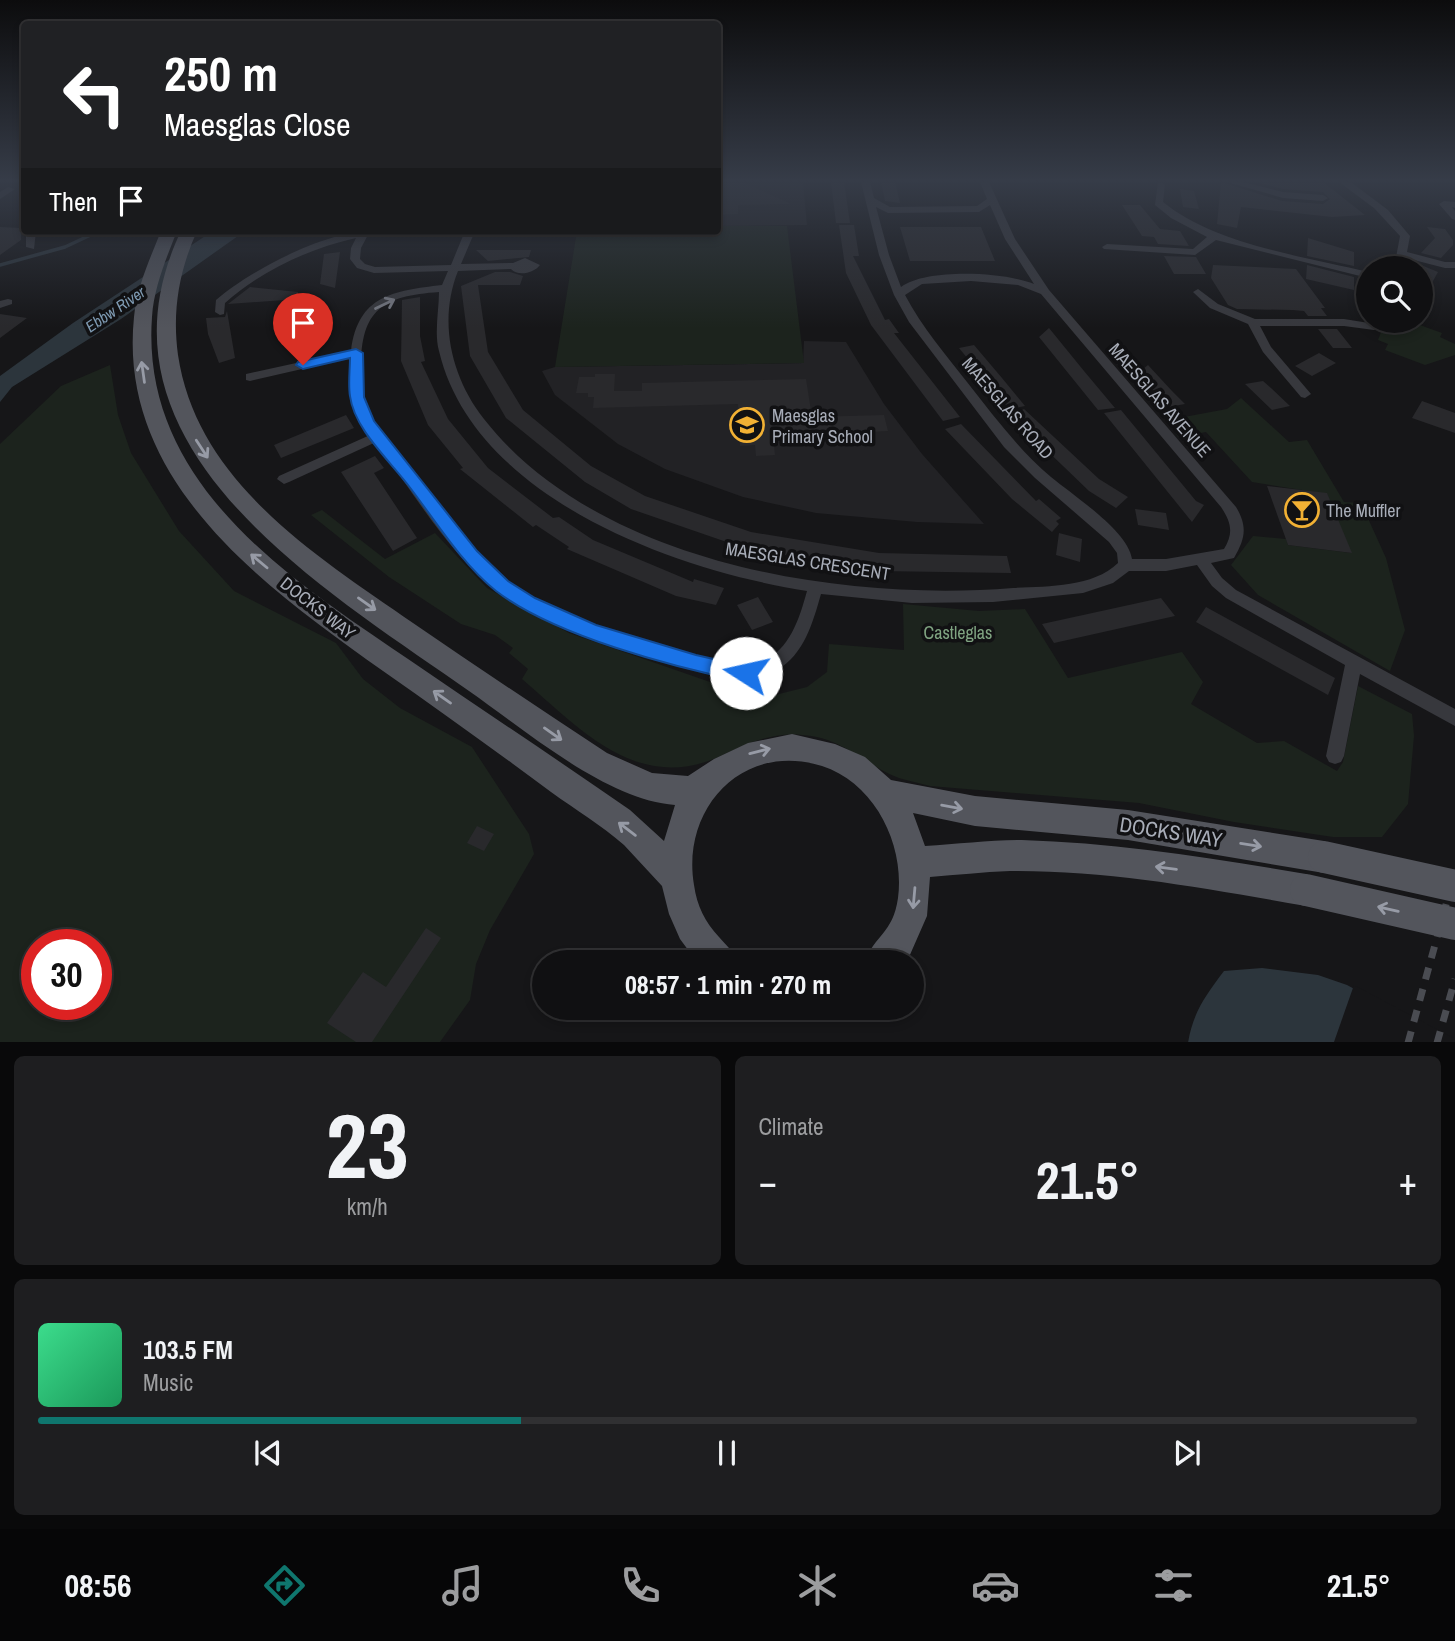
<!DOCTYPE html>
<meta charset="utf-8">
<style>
:root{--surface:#101012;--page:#1e1e20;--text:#f1f3f6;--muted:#9c9d9f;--line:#303032;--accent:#0f766e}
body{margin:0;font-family:"Archivo Narrow",sans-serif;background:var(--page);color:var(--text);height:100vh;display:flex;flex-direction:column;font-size:26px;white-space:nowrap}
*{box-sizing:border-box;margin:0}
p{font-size:23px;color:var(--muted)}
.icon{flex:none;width:38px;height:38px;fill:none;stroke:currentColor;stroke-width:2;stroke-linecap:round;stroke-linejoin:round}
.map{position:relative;height:1042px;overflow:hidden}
.side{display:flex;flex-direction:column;gap:14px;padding:14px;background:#09090a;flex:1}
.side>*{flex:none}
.top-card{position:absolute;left:21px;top:21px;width:700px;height:214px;border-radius:7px;box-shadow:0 4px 10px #0003,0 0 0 2px var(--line);background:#202124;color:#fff;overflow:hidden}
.fabs{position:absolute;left:1356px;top:256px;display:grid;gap:14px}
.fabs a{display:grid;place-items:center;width:77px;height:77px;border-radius:50%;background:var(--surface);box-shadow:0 4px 10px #0003,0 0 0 2px var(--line);font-size:35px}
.speed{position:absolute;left:21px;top:929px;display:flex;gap:14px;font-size:35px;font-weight:700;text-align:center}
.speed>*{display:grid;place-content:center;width:91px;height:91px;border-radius:50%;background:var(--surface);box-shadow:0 4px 10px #0003,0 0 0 2px var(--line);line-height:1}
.speed .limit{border:10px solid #d22;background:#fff;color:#111}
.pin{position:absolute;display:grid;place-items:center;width:60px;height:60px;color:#fff;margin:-72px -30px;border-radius:50% 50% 50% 0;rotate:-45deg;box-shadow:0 0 7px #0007}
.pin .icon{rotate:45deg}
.me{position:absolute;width:77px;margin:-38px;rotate:280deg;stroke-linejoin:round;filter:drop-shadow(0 0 5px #0008)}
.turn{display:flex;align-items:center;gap:24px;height:147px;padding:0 28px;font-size:32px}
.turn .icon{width:91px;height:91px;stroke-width:2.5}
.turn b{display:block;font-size:49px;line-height:60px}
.then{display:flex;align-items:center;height:66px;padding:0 28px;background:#0003;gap:14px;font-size:26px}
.big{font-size:52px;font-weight:700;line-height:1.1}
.side .widget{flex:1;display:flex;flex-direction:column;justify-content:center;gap:10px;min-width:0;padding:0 24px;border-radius:10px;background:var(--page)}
.side .dial{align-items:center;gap:0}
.dial b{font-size:91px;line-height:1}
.song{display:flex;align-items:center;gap:21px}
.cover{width:84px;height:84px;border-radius:10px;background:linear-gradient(135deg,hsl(150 70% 55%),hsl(150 70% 35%))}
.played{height:7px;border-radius:4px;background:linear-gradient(90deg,var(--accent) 35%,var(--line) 35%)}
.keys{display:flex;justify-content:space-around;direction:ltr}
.heat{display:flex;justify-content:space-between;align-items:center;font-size:38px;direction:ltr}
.side .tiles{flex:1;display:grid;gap:14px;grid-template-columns:1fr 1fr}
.widget:last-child{grid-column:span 2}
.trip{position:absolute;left:532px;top:950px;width:392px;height:70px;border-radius:35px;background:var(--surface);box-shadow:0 4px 10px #0003,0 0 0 2px var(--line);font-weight:700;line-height:70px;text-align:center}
.menu{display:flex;height:112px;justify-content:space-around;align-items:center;background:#060607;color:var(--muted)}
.menu .icon{width:49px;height:49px}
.menu .current{color:var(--accent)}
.menu b{font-size:32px;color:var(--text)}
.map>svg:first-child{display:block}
.built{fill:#222225}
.green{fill:#1c231d;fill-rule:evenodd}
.water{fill:#2c353c}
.pier{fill:#161618}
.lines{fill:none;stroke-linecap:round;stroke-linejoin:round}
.stream{stroke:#2c353c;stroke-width:3.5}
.building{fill:#29292c}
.minor{fill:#37383d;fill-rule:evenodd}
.primary{fill:#53555c;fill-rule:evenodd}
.rail{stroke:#4a4c52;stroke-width:7;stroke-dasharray:12 10;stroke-linecap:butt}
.primary-bridge{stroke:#53555c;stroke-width:32}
.oneway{stroke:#757881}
.oneway2{stroke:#979ba6}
.route{fill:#1a73e8;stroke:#114b97;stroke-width:2}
.labels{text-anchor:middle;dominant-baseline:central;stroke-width:7;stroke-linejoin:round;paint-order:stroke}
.far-water-label{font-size:16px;font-style:italic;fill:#7f9bb3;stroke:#111113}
.street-label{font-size:18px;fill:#a8adb8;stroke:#111113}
.poi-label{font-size:18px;fill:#a8adb8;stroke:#111113;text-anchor:start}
.park-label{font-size:18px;fill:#7fa381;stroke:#111113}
.near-street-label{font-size:21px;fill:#a8adb8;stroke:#111113}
</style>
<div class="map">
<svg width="1455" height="1043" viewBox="0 0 1455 1043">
<rect width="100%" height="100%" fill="#161618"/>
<path class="built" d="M718,182H803L807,225L718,226Z
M804,341L846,342L884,404L922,454L984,524L917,522L816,513L743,497L665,469L618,444L555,395L542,371L555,367L803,363Z"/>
<path class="green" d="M718,226H787L804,363L555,367L577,231H718Z
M1386,320H1406L1442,333L1440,337L1455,344V355L1425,365L1385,350L1388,344L1378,340Z
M110,365L118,415L131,453L179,531L234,591L336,643L363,679L400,708L472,747L529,834L534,854L490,930L476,964L470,1000L440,1042H0V444L61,386ZM37,945H96V1004H37Z
M1241,398L1289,442L1307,440L1344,502L1361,503L1386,558L1405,630L1390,671L1258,595L1231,565L1253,536L1286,539L1288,545L1351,553L1327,494L1252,482L1206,432L1178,437L1169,423L1173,419L1227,409Z
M322,510L385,559L435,533L487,588L569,633L759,699L807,687L827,672L829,644L904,650L903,604L979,611L1025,609L1068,678L1182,652L1203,682L1191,704L1257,743L1284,741L1337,771L1343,762L1358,686L1412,714L1414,736L1408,804L1382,837H1333L1234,822L1139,803L930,786C920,783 908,781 899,778C862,764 845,738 802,735C769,732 745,745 716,758C635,792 578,727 522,679L528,669L509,653L513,648L495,635L461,624L389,577L311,515Z"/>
<path class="water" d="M213,231H245L121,319L12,387L0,402V376L73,323Z
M1262,968L1318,975L1347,985L1453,1042L1188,1043C1193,1012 1206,995 1224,971Z"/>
<path class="pier" d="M1354,985L1455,1039V1042H1334Z"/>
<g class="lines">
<path class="stream" d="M0,265L65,247L99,231"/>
</g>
<path class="building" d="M728,182H743L791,204L738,205V214L718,215V184Z
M831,182H844L850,223H836Z
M881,182H895L900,203L885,201Z
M1221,182L1282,201L1323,204L1330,199L1323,192L1283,189L1256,182H1323L1365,215L1332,217L1241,207L1237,228L1217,224Z
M1180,189L1194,191L1199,209L1183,207Z
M1122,205H1140L1160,229L1180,231L1189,246L1158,244L1154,237L1142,236Z
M839,225H854L859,256H853L885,320L889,319L899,333H894L960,417L943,421L871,325L846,273Z
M0,227L21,228V240L0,255Z
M900,227H981L995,261H910Z
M1427,227L1445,229L1453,240V245L1441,258L1421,253L1435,238Z
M1308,238L1354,252V266L1307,256Z
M476,250H531L529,257L488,261Z
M340,252L335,288L320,284L324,254Z
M1164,256L1196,257L1206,274H1174Z
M1213,265L1296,269L1325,308H1321L1327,316H1308L1304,311L1293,310L1237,309L1228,305L1211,278Z
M1307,265L1354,277V290L1306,279Z
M1421,265L1438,272L1421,303Z
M495,272H510L523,276L520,285H478L488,352L523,410L591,466L645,496L751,532L879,553L1007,556L1011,573L878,571L744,548L631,509L585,482L506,418L470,356L461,286Z
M250,287L298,292V299L228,304Z
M420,297V336L425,361L421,362L448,419L488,468L553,518L559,517L593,540L693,582L694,579L724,588L716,605L676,596L567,549L569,547L536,525L533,527L460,469L463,468L428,425L401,361L402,300Z
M227,311L235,358L219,363L208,334L206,318L225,317Z
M0,314L27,318L0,338Z
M1049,328L1084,371L1115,408L1098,410L1039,337Z
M1318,329H1337L1352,348H1333Z
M974,345L1002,378L1025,406L1009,409L959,348Z
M1319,353L1336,363L1312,376L1295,366Z
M1148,365L1172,391L1185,404L1168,407L1138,373Z
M595,374H615L614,391H642V383L806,379L812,417L884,415L888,431L870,432L872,442L774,445L775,455L756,456L755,445L740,446L738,404L593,408L594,397H588V393H576L579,377H595Z
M1263,381L1271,388L1290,406L1272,410L1245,384Z
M1422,401L1455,413V433L1412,418Z
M1024,409L1099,479L1128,497L1116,508L1089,491L1010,415Z
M1121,410L1196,501L1204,505L1192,522L1104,413Z
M346,415L354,428L281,458L274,445Z
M961,424L1036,501L1039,499L1061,518L1056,521L1059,524L1052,532L1012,499L945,429Z
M375,456L384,468L374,473L417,538L393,551L341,472Z
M1267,486L1327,493L1352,553L1288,545Z
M1135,509L1166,513L1169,530L1138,525Z
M1059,533L1082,539L1080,562L1056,555Z
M758,597L773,622L752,630L737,605Z
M1161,598L1175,616L1054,643L1042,624Z
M1206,607L1335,678L1328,695L1196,622Z
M477,826L494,834L484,851L467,843Z
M426,928L441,938L372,1042H356L327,1023L363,972L386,987Z"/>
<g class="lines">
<path class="minor" d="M861,182H870L874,198L890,207L977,206L987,199L980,182H989L1015,239L1049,290L1236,507C1248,527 1245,539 1234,558L1211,563L1222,578L1236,590L1455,709V726L1360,674L1344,756L1341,762L1335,764L1329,762L1326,756L1345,665L1226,598L1212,586L1197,565L1166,571H1129L1113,583L1083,593L993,602L912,603L821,594C813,622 804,655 777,670C766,676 754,680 742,680C715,679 690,668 664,660C607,643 546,628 497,591C447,552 414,493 376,442L289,482L284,484L277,479L279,476L370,435C352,411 348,388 350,358L250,381L246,380V374L351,351C358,295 393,291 442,285L448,271L374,273L357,268L350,259L351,248L356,238C310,248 261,271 225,303L224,314L220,315L215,312L216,300C249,271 326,231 370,231L361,248L360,259L365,264L375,267L451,265L465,231H475L461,264L513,263L525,258L540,265C534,273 518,277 511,269L458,271C438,321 451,377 484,419C597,563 839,602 1013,588C1047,586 1092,588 1118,563L1117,553L1109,542L1035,478L1004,447L909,322L894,295L879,255ZM990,205L1005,239L1034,284C1005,272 927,268 901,287L889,255L876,207L888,213L979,212ZM971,281L1018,285L1041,294L1221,507C1231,522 1234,533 1224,549L1166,559H1132C1128,531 1074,496 1051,477C1019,450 993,415 967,382C945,354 922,327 905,295L922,284ZM439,292C439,310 434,333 439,351C474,498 674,570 807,591C799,620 789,652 759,663C730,674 693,655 666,647C611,630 551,617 505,580C452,537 413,474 373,421C362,405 361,387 361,368C361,309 383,296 439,292Z
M1158,182L1165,184L1163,202C1216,245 1303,256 1368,272V278L1216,240L1195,255L1104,249L1102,247L1107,244L1193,249L1207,237L1171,218L1155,205Z
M1227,182H1243L1283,192L1323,195L1328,198L1323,201L1283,198Z
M1339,182H1350L1356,186L1388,210L1410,236L1407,252L1445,262H1455V268H1445L1406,258L1404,268H1394L1400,236L1374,208Z
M8,187L15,189L0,199V192Z
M1444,201L1455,202V208L1452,207L1455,211V220L1452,219L1439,204Z
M26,231H36L34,249L26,247Z
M1198,289L1218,304L1255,319H1344L1369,323V320H1380V327L1374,330L1344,326H1260L1271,347L1311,394L1305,398L1301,397L1263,352L1248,324L1210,308L1193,292Z
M8,299L12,300V304L0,308V301Z"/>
<path class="primary" d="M161,231H177C166,259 154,287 152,317C140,484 291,580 411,661C484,711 558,760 630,810L664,841L675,805C606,800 525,730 469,691C323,588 79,445 181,231H197C179,271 172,311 178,355C197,482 315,555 413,623C477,667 542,710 607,753L652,773L688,776L714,759L748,743L792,734L835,744L865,757L891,780L975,796L1128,810L1324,841L1335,846L1340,857L1335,868L1324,873L1128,840L975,826L913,813L925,846C958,844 990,840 1022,840C1118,843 1212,858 1306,874L1317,879L1322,890L1317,901L1306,906C1209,889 1109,870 1010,871C983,872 956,875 930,877L927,916L909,957L904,962H865C874,935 893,934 898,898C905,845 875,783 822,766C743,741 681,808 694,885C697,906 705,922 719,937C727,946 733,951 738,962H697L680,939L669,914L662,886L624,845C601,825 576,810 551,792C496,751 440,711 383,671C265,587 117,482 134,317C137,286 150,259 161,231Z"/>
<path class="rail" d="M1408,1043L1455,872
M1437,1043L1455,979"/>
<path class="primary-bridge" d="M1324,857L1455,886
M1306,890L1455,924"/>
</g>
<defs><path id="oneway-shaft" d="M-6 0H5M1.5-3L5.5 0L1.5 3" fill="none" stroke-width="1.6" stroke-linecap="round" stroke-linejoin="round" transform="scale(1.75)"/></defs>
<use class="oneway" href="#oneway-shaft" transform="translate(385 304) rotate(-25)"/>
<g class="oneway2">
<use href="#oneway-shaft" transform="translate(143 372) rotate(-98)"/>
<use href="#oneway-shaft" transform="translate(202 449) rotate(57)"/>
<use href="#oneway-shaft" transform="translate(259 561) rotate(-140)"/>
<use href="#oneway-shaft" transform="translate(367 604) rotate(35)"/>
<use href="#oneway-shaft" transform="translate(442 697) rotate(-145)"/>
<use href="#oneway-shaft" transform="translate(553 734) rotate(35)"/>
<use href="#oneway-shaft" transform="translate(760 751) rotate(-14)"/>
<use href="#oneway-shaft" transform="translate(952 807) rotate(10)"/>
<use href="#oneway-shaft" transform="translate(627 829) rotate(-143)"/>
<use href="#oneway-shaft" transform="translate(1251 845) rotate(9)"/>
<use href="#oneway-shaft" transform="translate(1166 868) rotate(-173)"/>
<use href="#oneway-shaft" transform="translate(914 898) rotate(95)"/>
<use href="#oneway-shaft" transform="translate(1388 909) rotate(-167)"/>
</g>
<linearGradient id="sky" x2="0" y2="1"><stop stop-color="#0c0c0d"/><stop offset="0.55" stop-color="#363c48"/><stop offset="1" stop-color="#363c48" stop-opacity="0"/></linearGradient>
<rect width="1455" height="328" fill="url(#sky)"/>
<path class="route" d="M356,349L363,353L364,397L374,421L477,551L508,581L535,598L596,625L696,655L753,668L756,673L753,679L746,682C673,667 555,636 496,591C461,563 435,520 408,485C388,459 354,428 350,396C348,384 350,370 350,358L303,369L296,365L298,362Z"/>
<defs>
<g id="school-ring" transform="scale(1.75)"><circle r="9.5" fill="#111113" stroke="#f2b134" stroke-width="1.5"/><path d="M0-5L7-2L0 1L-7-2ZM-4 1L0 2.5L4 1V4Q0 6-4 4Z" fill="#f2b134"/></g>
<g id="bar-ring" transform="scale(1.75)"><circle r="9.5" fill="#111113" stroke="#f2b134" stroke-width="1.5"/><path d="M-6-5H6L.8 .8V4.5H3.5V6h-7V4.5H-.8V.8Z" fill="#f2b134"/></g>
</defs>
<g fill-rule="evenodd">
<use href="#school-ring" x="747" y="425"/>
<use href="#bar-ring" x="1302" y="510"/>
</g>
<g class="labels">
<g class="far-water-label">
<text transform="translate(115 309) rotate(-34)">Ebbw River</text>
</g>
<g class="street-label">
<text transform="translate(1160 400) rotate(49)">MAESGLAS AVENUE</text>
<text transform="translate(1008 408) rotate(49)">MAESGLAS ROAD</text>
<text transform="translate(808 561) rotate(9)">MAESGLAS CRESCENT</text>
<text transform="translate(318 608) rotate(38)">DOCKS WAY</text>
</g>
<g class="poi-label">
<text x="772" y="415">Maesglas<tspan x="772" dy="21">Primary School</tspan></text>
<text x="1326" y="510">The Muffler</text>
</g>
<g class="park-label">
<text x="958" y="632">Castleglas</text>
</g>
<g class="near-street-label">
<text transform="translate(1171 832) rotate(9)">DOCKS WAY</text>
</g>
</g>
</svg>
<div class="fabs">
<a><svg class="icon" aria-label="search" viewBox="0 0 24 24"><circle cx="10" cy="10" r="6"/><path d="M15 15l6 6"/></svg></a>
</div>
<div class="speed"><div class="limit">30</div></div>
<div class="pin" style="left:303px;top:365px;background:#d93025"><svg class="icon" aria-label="arrive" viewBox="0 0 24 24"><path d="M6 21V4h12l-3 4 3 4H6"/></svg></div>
<svg class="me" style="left:746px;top:673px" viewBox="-20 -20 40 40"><circle r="19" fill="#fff"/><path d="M0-13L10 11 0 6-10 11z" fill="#1a73e8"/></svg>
<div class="trip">08:57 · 1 min · 270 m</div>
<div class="top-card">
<div class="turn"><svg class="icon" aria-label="left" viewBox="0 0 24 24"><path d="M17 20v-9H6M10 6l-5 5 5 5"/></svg><div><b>250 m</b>Maesglas Close</div></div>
<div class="then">Then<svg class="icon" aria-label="arrive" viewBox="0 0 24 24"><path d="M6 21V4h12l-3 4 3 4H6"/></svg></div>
</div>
</div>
<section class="side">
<div class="tiles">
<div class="widget dial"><b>23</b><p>km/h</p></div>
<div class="widget"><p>Climate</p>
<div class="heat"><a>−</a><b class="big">21.5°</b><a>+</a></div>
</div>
<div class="widget">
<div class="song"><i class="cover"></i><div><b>103.5 FM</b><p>Music</p></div></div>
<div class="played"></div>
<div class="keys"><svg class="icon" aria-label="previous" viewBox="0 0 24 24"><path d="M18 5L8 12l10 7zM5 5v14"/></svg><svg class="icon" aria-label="pause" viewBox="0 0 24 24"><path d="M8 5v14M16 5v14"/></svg><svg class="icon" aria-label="next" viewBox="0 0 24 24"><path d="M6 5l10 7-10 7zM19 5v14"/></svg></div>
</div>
</div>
</section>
<nav class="menu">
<b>08:56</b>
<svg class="icon current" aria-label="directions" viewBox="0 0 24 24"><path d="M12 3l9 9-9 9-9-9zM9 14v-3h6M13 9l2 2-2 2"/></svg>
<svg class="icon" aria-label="music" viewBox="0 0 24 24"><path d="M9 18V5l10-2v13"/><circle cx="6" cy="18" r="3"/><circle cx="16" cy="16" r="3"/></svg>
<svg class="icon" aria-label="phone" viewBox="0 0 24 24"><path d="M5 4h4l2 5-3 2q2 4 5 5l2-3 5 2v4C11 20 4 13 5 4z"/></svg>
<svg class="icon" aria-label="climate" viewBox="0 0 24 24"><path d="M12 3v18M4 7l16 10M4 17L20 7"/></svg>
<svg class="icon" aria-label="car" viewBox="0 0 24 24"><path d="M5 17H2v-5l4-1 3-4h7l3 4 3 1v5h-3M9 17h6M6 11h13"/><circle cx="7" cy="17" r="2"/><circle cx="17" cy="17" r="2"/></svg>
<svg class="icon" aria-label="filters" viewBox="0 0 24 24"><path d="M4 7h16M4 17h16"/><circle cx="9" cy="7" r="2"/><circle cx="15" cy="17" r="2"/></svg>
<b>21.5°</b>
</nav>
